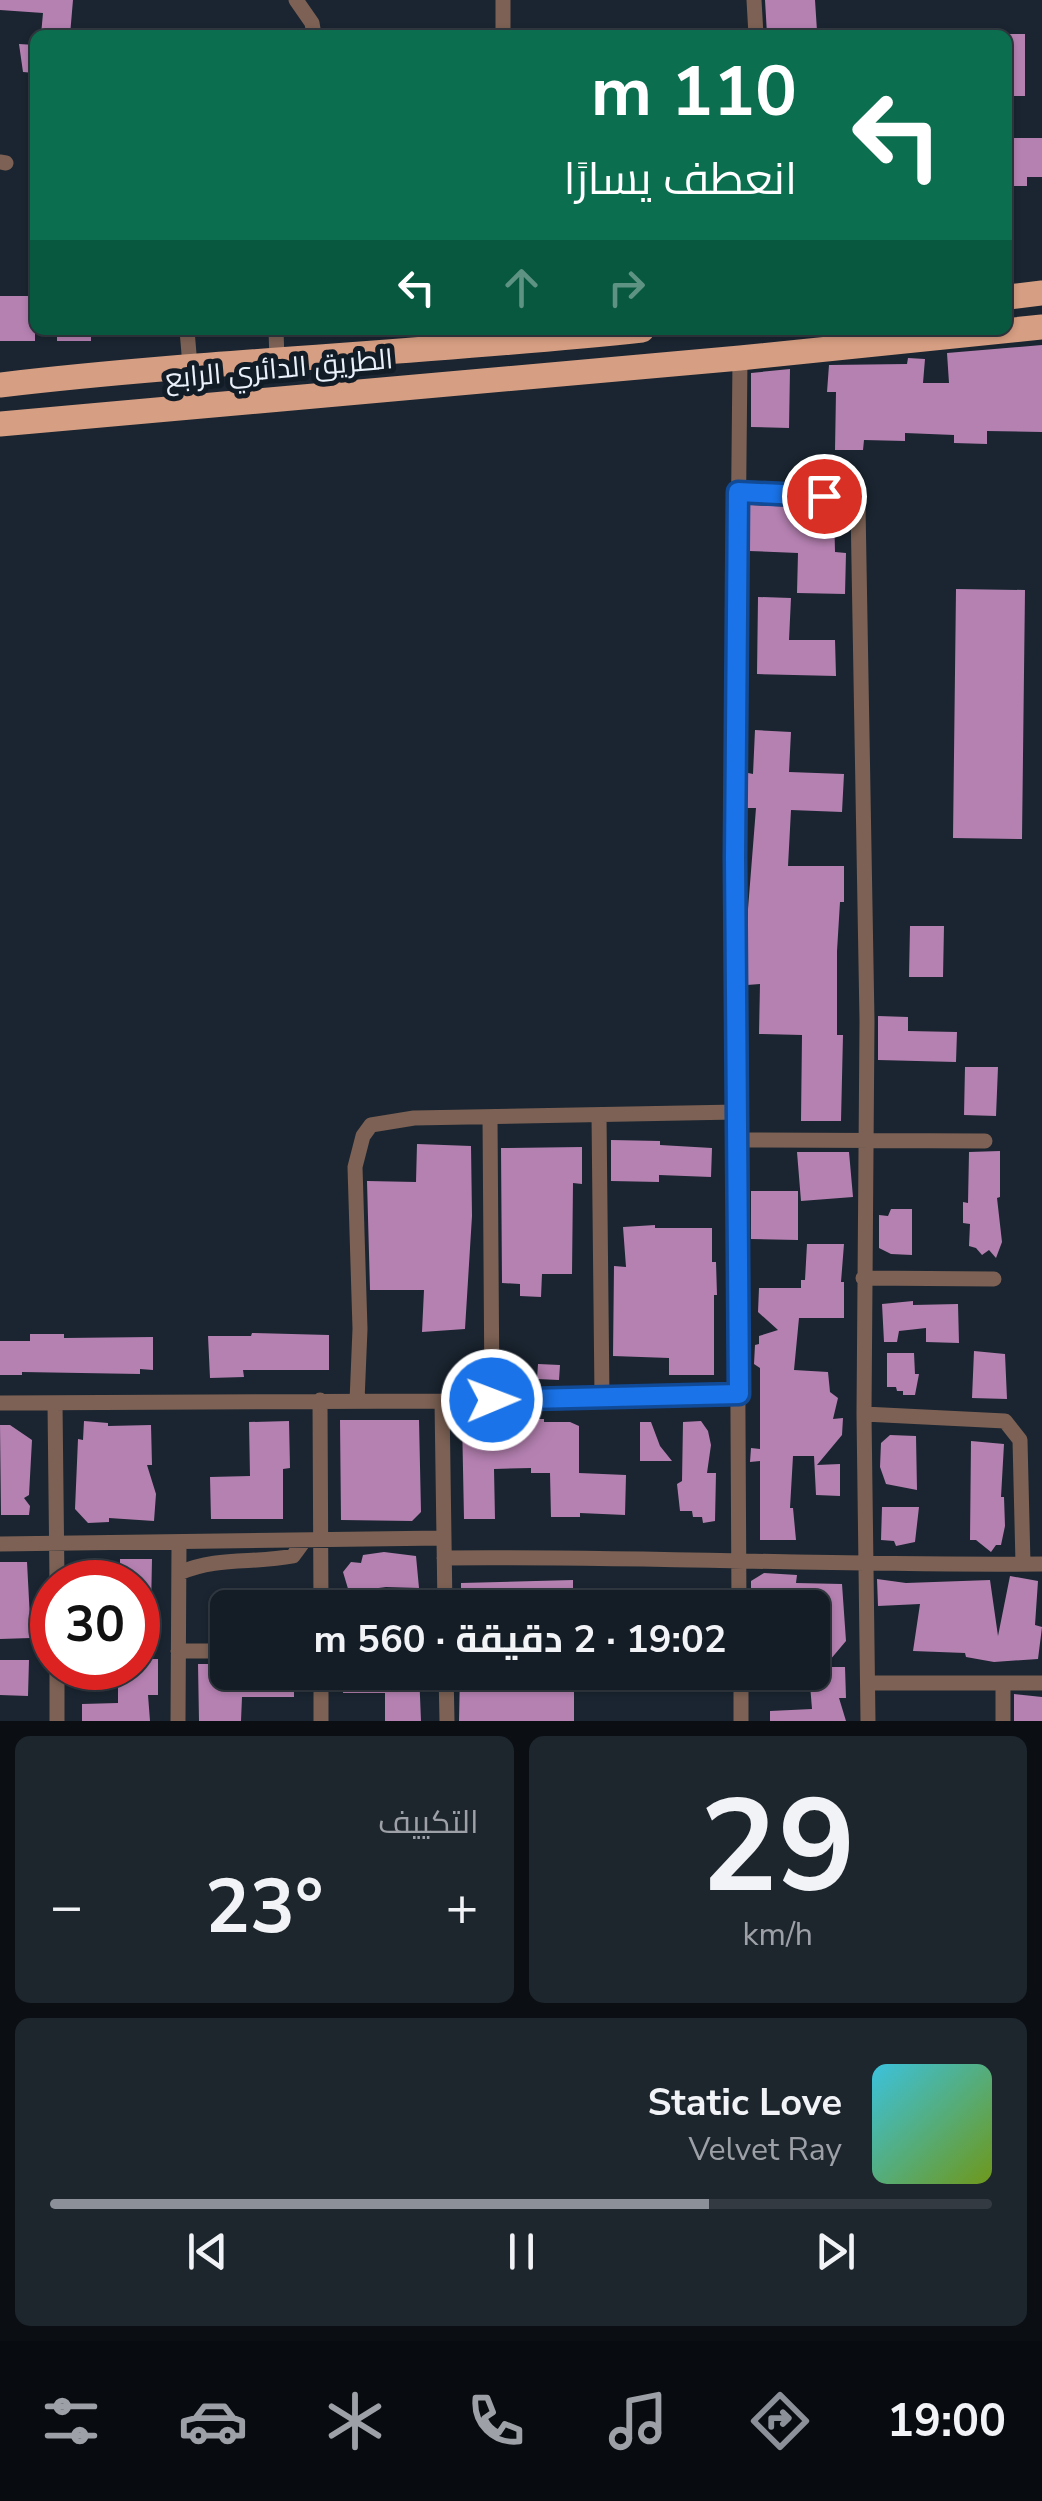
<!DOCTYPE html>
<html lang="ar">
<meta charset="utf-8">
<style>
:root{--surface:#141c25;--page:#1d252d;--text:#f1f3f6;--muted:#9da1a7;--line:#333a42;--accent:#8c9099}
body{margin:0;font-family:"Nunito Sans",Cairo,sans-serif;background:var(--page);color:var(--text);direction:rtl;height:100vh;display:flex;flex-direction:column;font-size:38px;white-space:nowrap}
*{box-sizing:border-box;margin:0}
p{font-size:32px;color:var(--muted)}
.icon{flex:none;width:55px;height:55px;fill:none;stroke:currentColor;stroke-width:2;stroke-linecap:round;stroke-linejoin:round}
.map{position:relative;height:1721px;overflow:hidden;direction:ltr}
.side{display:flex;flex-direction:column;gap:15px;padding:15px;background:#0b0f14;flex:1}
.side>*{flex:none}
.guide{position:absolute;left:30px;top:30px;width:982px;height:305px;border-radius:15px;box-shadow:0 2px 8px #0004,0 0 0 2px var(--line);direction:rtl;background:#0b6e4f;color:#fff;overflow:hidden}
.speed{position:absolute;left:30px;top:1560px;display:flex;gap:20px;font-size:50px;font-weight:700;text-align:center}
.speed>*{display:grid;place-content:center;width:130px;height:130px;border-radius:50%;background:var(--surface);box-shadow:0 2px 8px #0004,0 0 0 2px var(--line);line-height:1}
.speed .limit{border:15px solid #d22;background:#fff;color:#111}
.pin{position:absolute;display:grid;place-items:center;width:85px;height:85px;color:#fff;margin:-42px;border:5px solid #fff;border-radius:50%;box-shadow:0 2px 10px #0007}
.me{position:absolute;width:110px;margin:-55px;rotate:89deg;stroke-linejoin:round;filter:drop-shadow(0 0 8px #0008)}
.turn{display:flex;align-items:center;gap:35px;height:210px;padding:0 50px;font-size:45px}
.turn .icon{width:130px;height:130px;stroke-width:2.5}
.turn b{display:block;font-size:70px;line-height:85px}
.lanes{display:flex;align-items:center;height:95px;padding:0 50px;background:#0003;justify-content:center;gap:50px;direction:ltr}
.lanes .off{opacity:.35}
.big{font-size:75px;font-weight:700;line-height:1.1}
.side .widget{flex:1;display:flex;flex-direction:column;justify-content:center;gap:15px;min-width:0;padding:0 35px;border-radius:15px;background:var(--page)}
.side .dial{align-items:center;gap:0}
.dial b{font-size:130px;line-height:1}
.song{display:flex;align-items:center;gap:30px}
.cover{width:120px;height:120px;border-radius:15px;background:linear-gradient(135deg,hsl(190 70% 55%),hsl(80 70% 35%))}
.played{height:10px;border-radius:5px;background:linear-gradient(90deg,var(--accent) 70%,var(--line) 70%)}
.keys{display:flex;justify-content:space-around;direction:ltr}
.heat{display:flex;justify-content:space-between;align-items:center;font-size:55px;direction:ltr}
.side .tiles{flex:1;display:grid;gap:15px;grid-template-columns:1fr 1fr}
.widget:last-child{grid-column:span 2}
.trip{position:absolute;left:210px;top:1590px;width:620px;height:100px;border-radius:15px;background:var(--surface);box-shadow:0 2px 8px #0004,0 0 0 2px var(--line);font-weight:700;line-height:100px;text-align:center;direction:rtl}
.dock{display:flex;height:160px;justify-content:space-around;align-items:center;background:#080b0f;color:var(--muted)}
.dock .icon{width:70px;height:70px}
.dock .active{color:var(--accent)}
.dock b{font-size:45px;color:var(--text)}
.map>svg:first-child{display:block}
.building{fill:#b581b1}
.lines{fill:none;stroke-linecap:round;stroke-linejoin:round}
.minor{stroke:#7c6154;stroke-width:15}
.primary{stroke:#d69e82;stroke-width:25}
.route-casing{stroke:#114b97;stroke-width:25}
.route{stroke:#1a73e8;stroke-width:18}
.labels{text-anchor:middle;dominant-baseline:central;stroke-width:10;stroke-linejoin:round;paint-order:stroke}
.street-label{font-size:28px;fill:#eaf1fa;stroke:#111c27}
</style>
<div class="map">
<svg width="1042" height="1721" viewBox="0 0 1042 1721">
<rect width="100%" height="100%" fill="#1a2531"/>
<path class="building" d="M0,0H73L70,35H41L43,13L0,10Z
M765,0H815L817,31L767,34Z
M1008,34H1025V96H1008Z
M19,44L35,45V73L23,72Z
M1008,138H1042V177H1027V186H1008Z
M0,296H35V341H0Z
M57,330H91V341H57Z
M1042,345V432L987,431V444L954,443V435L905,433V441L864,440L863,450H835L836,392H827L829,365L907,364L908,358L925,359L923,383H949L947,353Z
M790,369L789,428L751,427V373Z
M750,505L834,509L835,552L846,553L845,594L797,593L798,553L749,551Z
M956,589L1025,590L1022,839L953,838Z
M758,597L791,598L789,640H835L836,676L757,674Z
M755,730L791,732L789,772L844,774L842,812L791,810L788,866H844V902H840L837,951V1035H843L841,1121H801L802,1035L759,1034L760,984L747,985L748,909L756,808H747V801L748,773L753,774Z
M910,926H944L943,977H909Z
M878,1016L908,1017V1031L957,1032L956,1062L878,1060Z
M965,1067H998L996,1116L964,1115Z
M611,1140L660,1141V1145L712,1148L711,1177L659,1175V1182L611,1181Z
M417,1144L471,1146L472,1216L465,1329L422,1332L424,1290H370L367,1181L416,1182Z
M582,1147V1184L573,1183L572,1274H542L541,1297L520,1296V1284L502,1283L501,1148Z
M1000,1151V1197L997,1198L1002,1242L996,1258L989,1250L982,1255L976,1248L969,1246L970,1224L963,1223V1202L968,1203L969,1152Z
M797,1152H849L853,1197L801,1201Z
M751,1191H798V1240L751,1239Z
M891,1209H912V1255L891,1254L879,1248V1215L888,1216Z
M655,1225V1228H712V1262H716L717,1295H714V1375H669V1358L613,1356L614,1266L626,1267L623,1227Z
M807,1244H844L841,1282H844V1318H799L794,1370L828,1372L830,1392L838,1398L833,1419L843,1418L842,1435L817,1465L840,1464V1496L816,1495L814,1456H793L790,1508H793L796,1540H760V1461L750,1462L751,1448L760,1449V1368L754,1364L755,1345L759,1344V1336L778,1330L758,1312L759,1288H801V1280H805Z
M913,1301V1305L958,1304L959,1343L926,1342V1328L899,1331L897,1342H884L882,1304Z
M252,1333L329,1335V1370H243L244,1377L210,1378L208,1336H251Z
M30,1334H64V1338L153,1337V1370L140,1369V1374L22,1372V1375H0V1341H30Z
M974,1351L1005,1354L1007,1399L972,1398Z
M887,1353H914L915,1374H919L915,1395H903V1391H897L896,1387H887Z
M538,1364L560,1365L559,1380L537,1379Z
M534,1414V1419H544V1422H570L579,1426V1473L626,1475L625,1515L580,1513V1517H551L550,1473H531V1468L494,1469L495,1519H464L462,1419Z
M340,1420H419L421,1512L412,1521L341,1520Z
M84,1421L108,1423V1426L151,1425L152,1465H147L156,1494L154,1521L109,1518V1522L88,1523L75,1509L78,1439L83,1440Z
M289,1421L290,1468L283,1469V1519H211L210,1477L250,1476L249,1422Z
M701,1421L708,1431L711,1445L707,1473H716L715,1521L703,1523L702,1517H693L692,1511H680L677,1484L682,1481L683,1422Z
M640,1422H651L660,1446L672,1461H640Z
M0,1425H10L32,1440L29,1495L24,1498L30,1506L29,1515H1Z
M890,1435L916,1436L917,1490L886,1484L880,1467L881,1443Z
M971,1441L1004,1444L1001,1497H1004L1005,1526L1001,1545H996L991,1552L976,1540H970Z
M882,1507H919L915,1542L896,1546L894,1541L881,1540Z
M384,1552L416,1556L419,1588L386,1587L349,1592L343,1572L351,1562L361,1563L363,1555Z
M120,1559H152L150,1659H158V1695H148L150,1721H82V1704L118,1703V1668H138V1582H120Z
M0,1562H27L31,1638L0,1639Z
M764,1573L797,1575L796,1583L842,1584L846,1641L824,1667H845L846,1698H839L846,1721H770V1711L812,1709L809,1672H812V1608H751V1581Z
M1010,1576L1038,1581L1035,1625L1042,1627L1038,1659L994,1662L966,1657L965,1653L913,1651L920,1604L878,1606L877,1579L906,1583L990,1580L998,1636Z
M573,1580V1608H461V1583Z
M0,1660H29L28,1696L0,1695Z
M198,1664H228V1672H283V1684H294V1697H242L241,1721H199Z
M344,1672H419L421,1721H385V1693H343Z
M460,1672H574V1721H459Z
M1014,1694L1042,1697V1721H1014Z"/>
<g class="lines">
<path class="minor" d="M296,0L312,23L314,35
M503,0V35
M754,0L756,35
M0,162L6,163
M187,330L190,366
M276,330L277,360
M738,493L850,499L858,506L867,1021L864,1414L868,1721
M599,1115L602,1398
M490,1117L492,1400
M737,1140L985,1141
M863,1278L994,1279
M320,1400L321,1608
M357,1401L360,1329L355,1167L363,1136L371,1125L414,1118L737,1112
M442,1401L445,1608
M0,1403L442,1401L739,1394
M55,1403L57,1582
M864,1414L1005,1421L1020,1440L1023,1564
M0,1544L443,1538
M444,1558C644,1556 843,1566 1042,1564
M179,1573C219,1556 252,1564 293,1556L304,1541
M739,1608L735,857L740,358
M178,1651H228
M57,1668V1721
M446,1672L447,1721
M741,1672V1721
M868,1683H1042
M178,1721L179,1544
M321,1721V1672
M1003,1721V1683"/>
<path class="primary" d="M1008,297L1042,293
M0,385C213,360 428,353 642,330
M0,424L740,358L1042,327"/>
</g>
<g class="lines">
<g class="route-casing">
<path id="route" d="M492,1400L739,1394L735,857L738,492L824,496"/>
</g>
<use href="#route" class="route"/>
</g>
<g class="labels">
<g class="street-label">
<text transform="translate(279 369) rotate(-5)">الطريق الدائري الرابع</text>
</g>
</g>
</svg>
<div class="speed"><div class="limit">30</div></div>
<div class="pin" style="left:824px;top:496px;background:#d93025"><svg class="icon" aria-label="arrive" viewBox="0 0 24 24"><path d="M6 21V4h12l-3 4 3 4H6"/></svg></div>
<svg class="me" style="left:492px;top:1400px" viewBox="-20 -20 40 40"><circle r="17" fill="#1a73e8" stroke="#fff" stroke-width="3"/><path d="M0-11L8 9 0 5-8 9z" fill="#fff"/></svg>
<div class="trip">19:02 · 2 دقيقة · 560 m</div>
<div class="guide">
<div class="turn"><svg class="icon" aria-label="left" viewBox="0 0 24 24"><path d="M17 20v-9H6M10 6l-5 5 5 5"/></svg><div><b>110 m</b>انعطف يسارًا</div></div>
<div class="lanes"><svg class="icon" aria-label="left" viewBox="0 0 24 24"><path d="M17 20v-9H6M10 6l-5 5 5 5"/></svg><svg class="icon off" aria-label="ahead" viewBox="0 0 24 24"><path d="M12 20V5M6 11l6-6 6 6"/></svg><svg class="icon off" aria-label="right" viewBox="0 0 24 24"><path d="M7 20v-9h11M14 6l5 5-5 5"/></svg></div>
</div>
</div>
<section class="side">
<div class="tiles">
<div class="widget dial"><b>29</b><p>km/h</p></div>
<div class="widget"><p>التكييف</p>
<div class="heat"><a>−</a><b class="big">23°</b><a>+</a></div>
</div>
<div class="widget">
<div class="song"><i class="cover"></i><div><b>Static Love</b><p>Velvet Ray</p></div></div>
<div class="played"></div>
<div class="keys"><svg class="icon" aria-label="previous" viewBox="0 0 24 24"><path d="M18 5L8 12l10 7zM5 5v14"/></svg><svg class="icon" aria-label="pause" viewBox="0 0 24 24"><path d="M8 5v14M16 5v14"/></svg><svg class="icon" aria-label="next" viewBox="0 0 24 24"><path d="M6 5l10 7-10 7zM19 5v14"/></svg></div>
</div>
</div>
</section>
<nav class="dock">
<b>19:00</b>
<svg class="icon active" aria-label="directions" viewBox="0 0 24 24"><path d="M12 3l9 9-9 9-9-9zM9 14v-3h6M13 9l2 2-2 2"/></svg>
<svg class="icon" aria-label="music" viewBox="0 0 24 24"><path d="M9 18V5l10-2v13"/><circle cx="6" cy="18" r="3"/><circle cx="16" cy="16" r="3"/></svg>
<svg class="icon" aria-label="phone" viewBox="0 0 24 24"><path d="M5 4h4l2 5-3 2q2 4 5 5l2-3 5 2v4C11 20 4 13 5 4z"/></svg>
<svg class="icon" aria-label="climate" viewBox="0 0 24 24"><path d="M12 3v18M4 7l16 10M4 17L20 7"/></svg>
<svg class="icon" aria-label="car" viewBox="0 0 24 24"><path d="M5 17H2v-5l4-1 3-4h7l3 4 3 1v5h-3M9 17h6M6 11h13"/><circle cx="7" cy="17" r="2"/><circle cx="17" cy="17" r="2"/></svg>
<svg class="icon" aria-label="filters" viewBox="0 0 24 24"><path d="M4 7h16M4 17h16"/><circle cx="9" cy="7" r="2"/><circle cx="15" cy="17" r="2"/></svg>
</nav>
